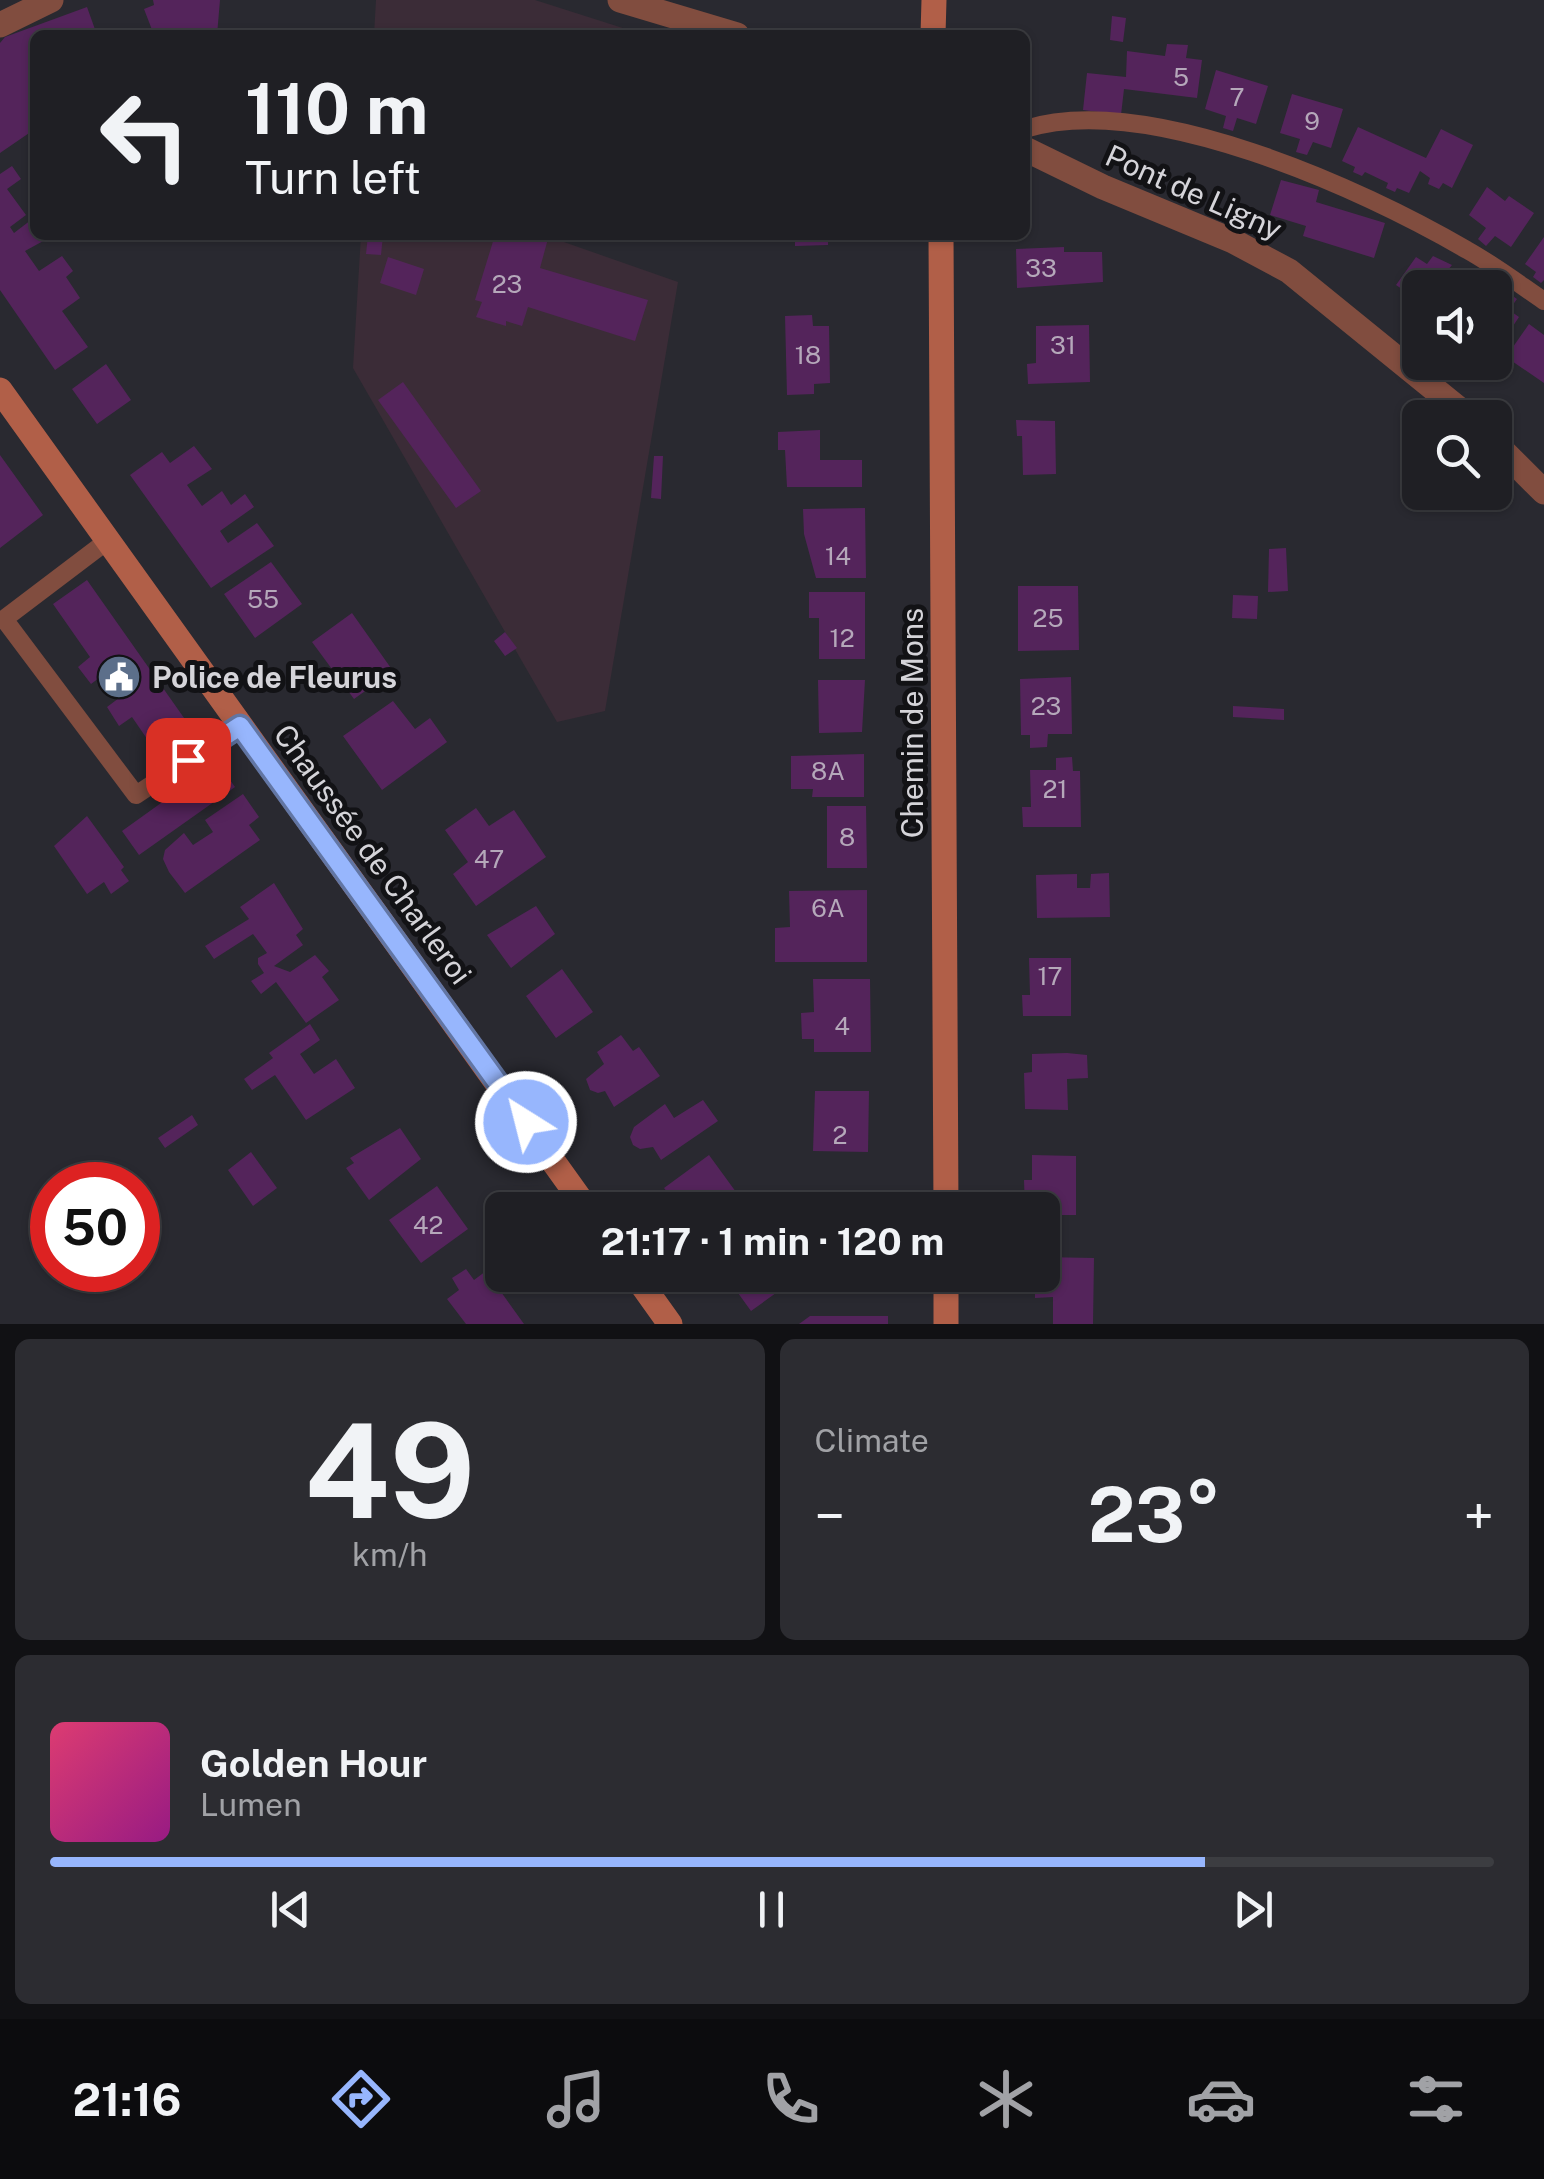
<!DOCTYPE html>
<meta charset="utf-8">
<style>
:root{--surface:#1f1f24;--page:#2c2c31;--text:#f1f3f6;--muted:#a1a2a6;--line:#3c3d41;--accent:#97b6fd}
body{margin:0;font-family:"Public Sans",sans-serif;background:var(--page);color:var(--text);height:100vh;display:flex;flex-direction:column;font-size:38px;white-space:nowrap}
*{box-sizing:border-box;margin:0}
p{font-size:32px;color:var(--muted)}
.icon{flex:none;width:55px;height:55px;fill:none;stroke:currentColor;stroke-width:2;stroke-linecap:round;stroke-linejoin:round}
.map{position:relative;height:1324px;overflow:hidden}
.panel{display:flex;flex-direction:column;gap:15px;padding:15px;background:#111114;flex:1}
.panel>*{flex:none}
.top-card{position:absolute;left:30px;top:30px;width:1000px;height:210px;border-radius:15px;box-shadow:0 2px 8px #0004,0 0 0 2px var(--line);background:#1f1f24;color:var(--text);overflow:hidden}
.buttons{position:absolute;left:1402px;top:270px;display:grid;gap:20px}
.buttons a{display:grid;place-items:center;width:110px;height:110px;border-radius:15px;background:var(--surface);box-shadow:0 2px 8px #0004,0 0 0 2px var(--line);font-size:50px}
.speed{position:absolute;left:30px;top:1162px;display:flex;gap:20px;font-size:50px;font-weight:700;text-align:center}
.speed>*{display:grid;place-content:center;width:130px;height:130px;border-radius:50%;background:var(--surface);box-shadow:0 2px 8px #0004,0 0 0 2px var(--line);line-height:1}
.speed .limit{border:15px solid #d22;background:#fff;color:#111}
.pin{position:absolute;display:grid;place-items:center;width:85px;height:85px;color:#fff;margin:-42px;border-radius:20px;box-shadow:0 5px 15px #0006}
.me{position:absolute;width:110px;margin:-55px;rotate:324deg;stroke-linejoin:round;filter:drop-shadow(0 0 8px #0008)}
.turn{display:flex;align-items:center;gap:35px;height:210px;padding:0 50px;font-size:45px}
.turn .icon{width:130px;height:130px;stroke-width:2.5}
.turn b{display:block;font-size:70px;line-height:85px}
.big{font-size:75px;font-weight:700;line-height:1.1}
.panel .card{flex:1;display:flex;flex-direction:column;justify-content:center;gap:15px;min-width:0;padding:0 35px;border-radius:15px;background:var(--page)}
.panel .dial{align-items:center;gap:0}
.dial b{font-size:130px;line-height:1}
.song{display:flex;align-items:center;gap:30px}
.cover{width:120px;height:120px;border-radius:15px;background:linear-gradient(135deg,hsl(340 70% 55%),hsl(310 70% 35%))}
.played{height:10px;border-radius:5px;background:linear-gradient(90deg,var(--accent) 80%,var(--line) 80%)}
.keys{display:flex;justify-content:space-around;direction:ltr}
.heat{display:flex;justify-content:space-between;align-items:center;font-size:55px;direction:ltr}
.panel .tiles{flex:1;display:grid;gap:15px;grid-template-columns:1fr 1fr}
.card:last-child{grid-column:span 2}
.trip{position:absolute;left:485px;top:1192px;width:575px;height:100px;border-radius:15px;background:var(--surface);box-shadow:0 2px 8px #0004,0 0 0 2px var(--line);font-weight:700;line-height:100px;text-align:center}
.menu{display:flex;height:160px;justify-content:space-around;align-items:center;background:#0c0c0e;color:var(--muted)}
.menu .icon{width:70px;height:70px}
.menu .current{color:var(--accent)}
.menu b{font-size:45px;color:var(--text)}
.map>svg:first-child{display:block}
.education{fill:#3b2c37}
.building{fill:#54245b}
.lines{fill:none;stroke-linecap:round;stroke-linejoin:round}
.lane{stroke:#814d3f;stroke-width:18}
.street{stroke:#814d3f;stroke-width:25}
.secondary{stroke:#b15f48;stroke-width:25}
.route-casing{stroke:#6276a4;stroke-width:25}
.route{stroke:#97b6fd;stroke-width:18}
.labels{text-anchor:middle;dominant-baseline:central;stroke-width:10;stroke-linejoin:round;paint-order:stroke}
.number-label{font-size:25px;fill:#b5a8ba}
.street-label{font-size:30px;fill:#d5d4d9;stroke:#121215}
.poi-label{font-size:30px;font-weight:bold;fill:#d5d4d9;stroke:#121215;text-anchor:start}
</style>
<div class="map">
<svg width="1544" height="1324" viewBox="0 0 1544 1324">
<rect width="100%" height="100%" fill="#292930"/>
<path class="education" d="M376,0H535L629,30L627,35H374Z
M361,235H563L561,241L678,282L605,711L557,722L353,368Z"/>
<path class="building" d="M153,0H220L217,35H154L144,9L154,5Z
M87,7L97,35H35V129L0,153V43L5,37Z
M1112,16L1126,18L1123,42L1110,40Z
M1167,44L1188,45L1186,58L1202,60L1197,98L1124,89L1121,115L1083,110L1087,73L1126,77L1127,51L1165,56Z
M1216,70L1268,86L1256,124L1237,118L1233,131L1223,128L1226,116L1205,109Z
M1292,94L1343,109L1331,148L1313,142L1307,155L1296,152L1300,139L1280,133Z
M1358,127L1426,158L1441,129L1473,145L1452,188L1443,183L1439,189L1428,184L1430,178L1420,171L1409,193L1397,188L1395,192L1386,188L1388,183L1365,172L1362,176L1353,172L1355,167L1342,161Z
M12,166L21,179L7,189L26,215L10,227L14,233L31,220L35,235H41L45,240L25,251L39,271L62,256L73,271L66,277L80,298L62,311L88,347L55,370L0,290V174Z
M1281,180L1319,190L1316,202L1385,223L1374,258L1303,236L1306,226L1270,215Z
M1487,187L1505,201L1509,196L1534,213L1511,247L1495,236L1486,246L1478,239L1486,228L1469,215Z
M368,235H383L381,255L366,254Z
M495,235H549L540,268L648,300L635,341L528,307L522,326L506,321V326L476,317L482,302L475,300Z
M795,235H828V245L795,246Z
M1544,237V280L1541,283L1533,277L1536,272L1525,264Z
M1064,247V252H1102L1103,282L1017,288L1016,249Z
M1433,256L1452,265L1443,276L1460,288H1420V309L1410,302L1414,297L1396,285L1416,257L1427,264Z
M388,257L424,269L416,295L380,283Z
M1507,292L1517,299L1509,310L1519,317L1495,353V300L1501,304Z
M812,315L813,326H829L830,383L814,384V394L787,395L785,316Z
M1529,324L1544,335V383L1506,357Z
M1089,325L1090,382L1028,384L1027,364L1036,363V326Z
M106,364L131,400L97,424L72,389Z
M403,382L481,491L456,508L378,400Z
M1016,420L1055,421L1056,474L1023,475L1022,436H1017Z
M820,430V460H862V487H787L785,450H778V432Z
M194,446L212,469L187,485L202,506L222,491L231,505L245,494L254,507L220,531L228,543L257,523L274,546L211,588L130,475L162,452L170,463Z
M0,455L43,515L0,548Z
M654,456H663L661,499L651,498Z
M865,508L866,578H816L804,534L803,509Z
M1286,548L1288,591L1268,592L1269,549Z
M271,562L302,604L255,638L224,594Z
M87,580L189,725L154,749L132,717L119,726L107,707L119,698L103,675L91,684L78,667L90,657L53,604Z
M1018,586H1078L1079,650L1018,651Z
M809,592H865V659H819V618H809Z
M1233,595L1258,596L1257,619L1232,618Z
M352,613L393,671L354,699L312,642Z
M505,632L517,648L505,656L494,641Z
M1071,677L1072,734H1048L1047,747L1030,748V735H1021L1020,679Z
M818,680H865L862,732L819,733Z
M393,701L415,729L430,718L447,742L382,790L343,736Z
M1233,706L1284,709V720L1233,717Z
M864,754V797H812L813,789H791V756Z
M1072,757L1073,771H1080L1081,827H1023L1022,807H1031L1030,770H1056V758Z
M218,763L235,787L139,855L122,831L175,793L172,790L184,781L187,785Z
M243,794L259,817L249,825L260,840L185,893L169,872L163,859L165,850L184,833L193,845L213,832L205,820Z
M827,806H866L867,868H827Z
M476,808L489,826L514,810L546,857L476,906L453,874L468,862L445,830Z
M87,816L124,867L121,870L129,881L111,894L104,882L87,894L54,846Z
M1109,873L1110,917L1037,918L1036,875L1077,874V888H1090L1091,874Z
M274,883L303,929L296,935L303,945L274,966L290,972L315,955L329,971L322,977L339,1000L306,1023L276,982L261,994L251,981L264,973L258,964V958L267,953L253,934L214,959L205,946L249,919L240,907Z
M867,890V962H775V928L790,927L789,891Z
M536,906L555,934L511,968L487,935Z
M1029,958H1071V1016H1023L1022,995H1030Z
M562,969L593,1012L556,1038L526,996Z
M813,979H870L871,1052H814V1039H802L801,1013L814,1012Z
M310,1024L320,1040L300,1054L314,1074L336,1059L355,1088L306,1120L275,1075L252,1090L244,1079L273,1058L269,1053Z
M621,1035L633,1051L639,1047L660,1076L614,1107L605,1091L598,1093L590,1090L586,1079L604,1064L597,1052Z
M1067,1053L1087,1055L1088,1078L1067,1079L1068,1110L1025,1109L1024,1073L1032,1072V1054Z
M815,1091H869L868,1152L813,1151Z
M703,1100L718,1121L661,1160L653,1147L640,1149L633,1145L630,1137L634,1127L665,1104L674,1118Z
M192,1115L198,1125L165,1148L158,1138Z
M400,1128L421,1159L369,1200L346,1168L354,1163L350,1158Z
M251,1152L277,1188L253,1206L228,1170Z
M709,1155L736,1192L711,1210H681L664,1188Z
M1032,1155L1076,1156V1215H1042V1210H1025L1024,1180H1032Z
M437,1186L468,1229L421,1263L389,1220Z
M849,1191H879V1210H849Z
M1042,1257L1094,1258L1093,1324H1053V1297L1035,1298V1275H1042Z
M466,1269L474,1280L486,1271L524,1324H466L447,1299L459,1290L452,1278Z
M725,1275H801L751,1311Z
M847,1275H890V1283H848Z
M810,1316H888V1324H799Z"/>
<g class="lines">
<path class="lane" d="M1025,129C1147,91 1361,188 1467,250C1494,265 1519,284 1544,301
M107,541L4,619L136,795L240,726"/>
<path class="street" d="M620,0L737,35
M0,25L51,0
M1025,149L1103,187L1233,241L1289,271L1470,418
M1495,443L1544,492"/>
<path class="secondary" d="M933,35L934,0
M941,235L946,1210
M0,390L588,1210
M635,1275L670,1324
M946,1275V1324"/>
</g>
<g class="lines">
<g class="route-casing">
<path id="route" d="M188,760L240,726L526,1122"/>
</g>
<use href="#route" class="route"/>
</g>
<defs>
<g id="civic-disc" transform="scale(2.25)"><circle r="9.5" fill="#5c6f8a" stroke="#121215"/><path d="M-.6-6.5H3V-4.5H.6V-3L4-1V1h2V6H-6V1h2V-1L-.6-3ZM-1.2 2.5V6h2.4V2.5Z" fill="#fff"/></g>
</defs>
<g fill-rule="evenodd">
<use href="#civic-disc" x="119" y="677"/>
</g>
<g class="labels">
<g class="number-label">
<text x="1181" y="77">5</text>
<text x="1237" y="97">7</text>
<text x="1312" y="121">9</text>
<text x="1041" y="268">33</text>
<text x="507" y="284">23</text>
<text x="1063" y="345">31</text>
<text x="808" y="355">18</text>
<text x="838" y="556">14</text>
<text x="263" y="599">55</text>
<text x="1048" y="618">25</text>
<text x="842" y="638">12</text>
<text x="1046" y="706">23</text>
<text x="828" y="771">8A</text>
<text x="1055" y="789">21</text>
<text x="847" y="837">8</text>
<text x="489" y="859">47</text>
<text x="828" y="908">6A</text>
<text x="1050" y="976">17</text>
<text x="842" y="1026">4</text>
<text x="840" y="1135">2</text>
<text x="428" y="1225">42</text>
</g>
<g class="street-label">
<text transform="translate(1194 192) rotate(24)">Pont de Ligny</text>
<text transform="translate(912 723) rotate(-90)">Chemin de Mons</text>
<text transform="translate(373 854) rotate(54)">Chaussée de Charleroi</text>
</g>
<g class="poi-label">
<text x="152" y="677">Police de Fleurus</text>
</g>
</g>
</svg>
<div class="buttons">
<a><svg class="icon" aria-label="sound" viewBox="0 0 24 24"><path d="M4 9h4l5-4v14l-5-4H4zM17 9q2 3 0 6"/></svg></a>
<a><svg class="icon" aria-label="search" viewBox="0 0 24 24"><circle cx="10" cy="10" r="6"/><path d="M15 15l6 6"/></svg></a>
</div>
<div class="speed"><div class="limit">50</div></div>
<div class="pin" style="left:188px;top:760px;background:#d93025"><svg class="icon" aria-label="arrive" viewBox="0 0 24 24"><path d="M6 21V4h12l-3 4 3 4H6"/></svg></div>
<svg class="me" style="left:526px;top:1122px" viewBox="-20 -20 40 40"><circle r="17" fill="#97b6fd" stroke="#fff" stroke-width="3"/><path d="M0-11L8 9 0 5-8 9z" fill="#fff"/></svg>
<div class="trip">21:17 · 1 min · 120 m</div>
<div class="top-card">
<div class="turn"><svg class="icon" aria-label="left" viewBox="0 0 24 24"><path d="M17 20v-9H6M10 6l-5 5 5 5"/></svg><div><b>110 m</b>Turn left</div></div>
</div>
</div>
<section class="panel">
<div class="tiles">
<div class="card dial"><b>49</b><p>km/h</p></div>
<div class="card"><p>Climate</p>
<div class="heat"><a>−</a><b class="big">23°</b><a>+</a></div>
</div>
<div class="card">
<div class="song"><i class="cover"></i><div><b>Golden Hour</b><p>Lumen</p></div></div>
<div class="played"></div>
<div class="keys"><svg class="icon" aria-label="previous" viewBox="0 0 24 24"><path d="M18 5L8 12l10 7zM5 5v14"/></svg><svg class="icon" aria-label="pause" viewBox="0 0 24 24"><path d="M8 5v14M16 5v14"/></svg><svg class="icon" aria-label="next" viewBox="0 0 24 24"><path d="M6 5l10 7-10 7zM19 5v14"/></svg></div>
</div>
</div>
</section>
<nav class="menu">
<b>21:16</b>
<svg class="icon current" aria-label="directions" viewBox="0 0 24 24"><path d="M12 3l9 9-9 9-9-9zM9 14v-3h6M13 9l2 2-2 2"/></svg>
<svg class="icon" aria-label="music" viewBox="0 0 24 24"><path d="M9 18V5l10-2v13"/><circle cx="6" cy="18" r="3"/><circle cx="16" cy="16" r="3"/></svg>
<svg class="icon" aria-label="phone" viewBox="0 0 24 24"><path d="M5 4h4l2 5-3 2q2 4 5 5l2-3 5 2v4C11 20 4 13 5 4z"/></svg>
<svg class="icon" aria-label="climate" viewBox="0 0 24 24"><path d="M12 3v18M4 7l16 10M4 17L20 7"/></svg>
<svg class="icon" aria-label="car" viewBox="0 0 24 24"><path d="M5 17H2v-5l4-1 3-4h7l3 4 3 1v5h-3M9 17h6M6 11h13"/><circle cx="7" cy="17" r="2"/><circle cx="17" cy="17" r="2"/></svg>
<svg class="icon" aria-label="filters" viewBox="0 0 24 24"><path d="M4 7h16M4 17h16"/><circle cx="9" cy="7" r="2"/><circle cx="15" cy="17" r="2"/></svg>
</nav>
